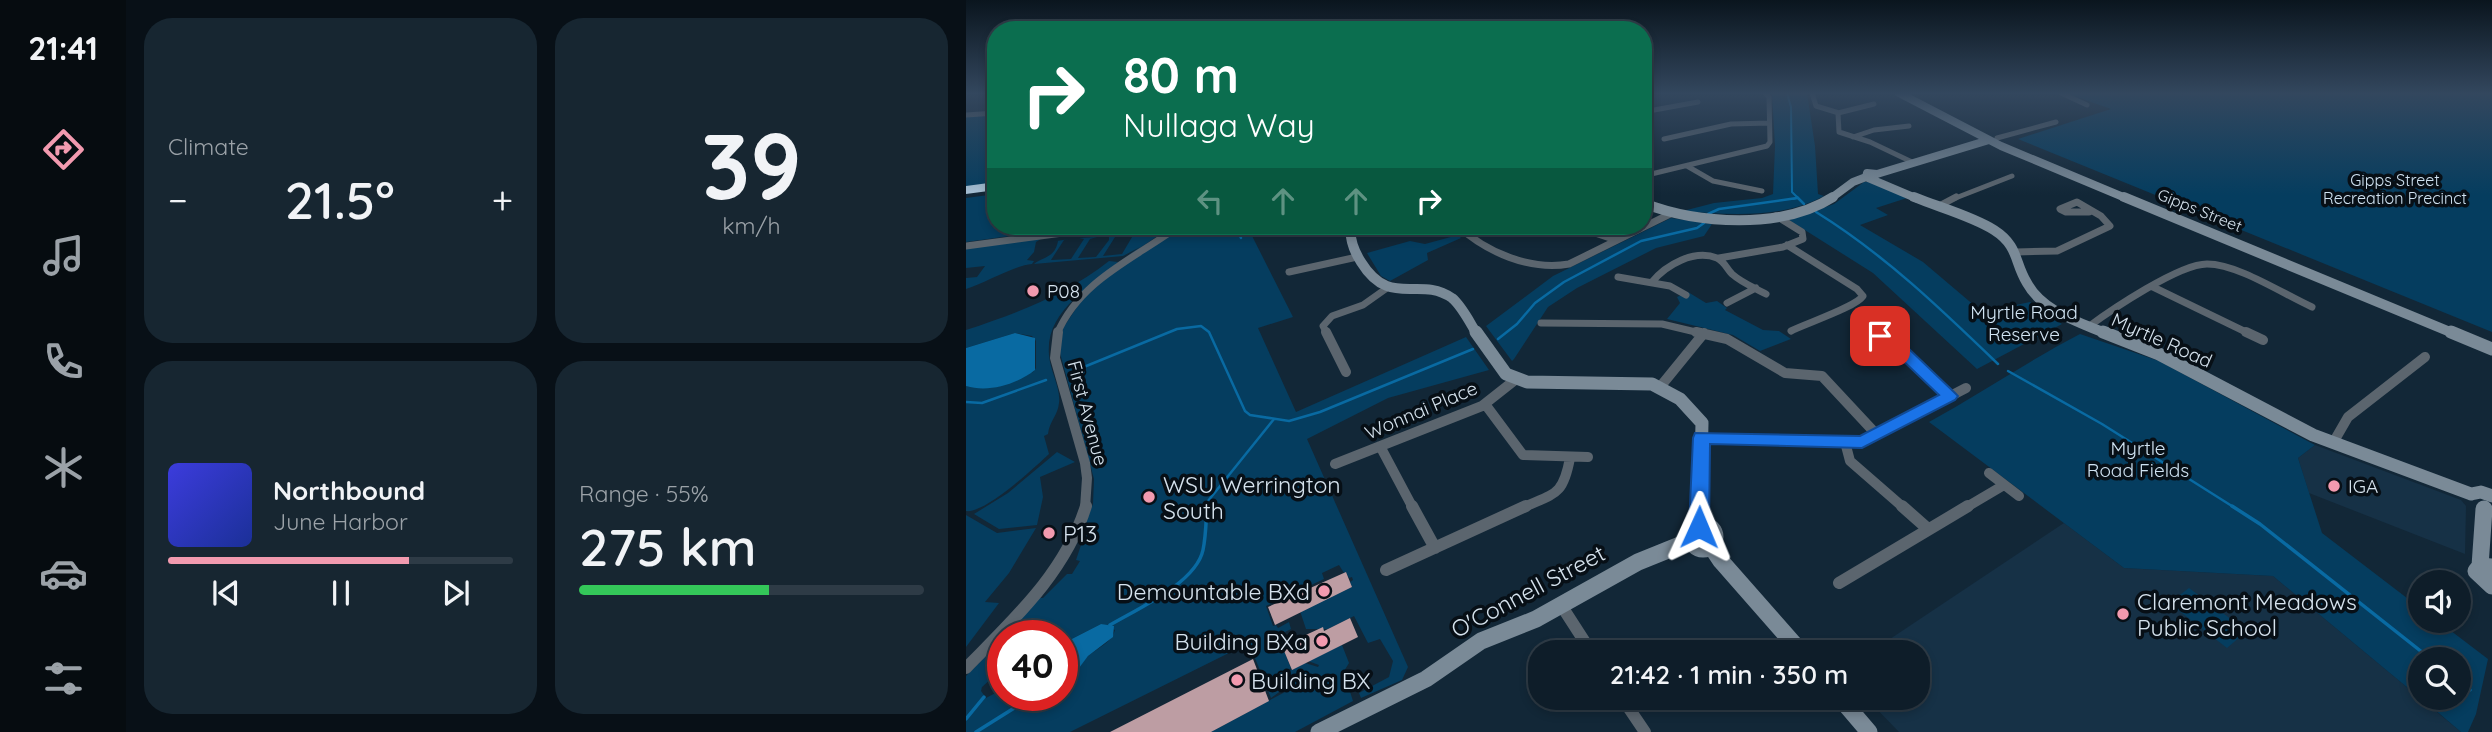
<!DOCTYPE html>
<meta charset="utf-8">
<style>
:root{--surface:#0e1d29;--page:#172631;--text:#f1f3f6;--muted:#9ba2a8;--line:#2e3b46;--accent:#f29aaf}
body{margin:0;font-family:Quicksand,sans-serif;background:var(--page);color:var(--text);height:100vh;display:flex;flex-direction:column;font-size:26px;white-space:nowrap}
*{box-sizing:border-box;margin:0}
p{font-size:23px;color:var(--muted)}
.icon{flex:none;width:38px;height:38px;fill:none;stroke:currentColor;stroke-width:2;stroke-linecap:round;stroke-linejoin:round}
.map{position:relative;flex:1;overflow:hidden}
.details{display:flex;flex-direction:column;gap:18px;padding:18px;background:#081017;width:840px}
.details>*{flex:none}
.top-card{position:absolute;left:21px;top:21px;width:665px;height:214px;border-radius:28px;box-shadow:0 4px 10px #0003,0 0 0 2px var(--line);background:#0b6e4f;color:#fff;overflow:hidden}
.controls{position:absolute;left:1442px;top:570px;display:grid;gap:14px}
.controls a{display:grid;place-items:center;width:63px;height:63px;border-radius:50%;background:var(--surface);box-shadow:0 4px 10px #0003,0 0 0 2px var(--line);font-size:35px}
.speed{position:absolute;left:21px;top:620px;display:flex;gap:14px;font-size:35px;font-weight:700;text-align:center}
.speed>*{display:grid;place-content:center;width:91px;height:91px;border-radius:50%;background:var(--surface);box-shadow:0 4px 10px #0003,0 0 0 2px var(--line);line-height:1}
.speed .limit{border:10px solid #d22;background:#fff;color:#111}
.pin{position:absolute;display:grid;place-items:center;width:60px;height:60px;color:#fff;margin:-30px;border-radius:14px;box-shadow:0 4px 10px #0006}
.me{position:absolute;width:77px;margin:-38px;rotate:1deg;stroke-linejoin:round;filter:drop-shadow(0 0 5px #0008)}
.turn{display:flex;align-items:center;gap:24px;height:147px;padding:0 21px;font-size:32px}
.turn .icon{width:91px;height:91px;stroke-width:2.5}
.turn b{display:block;font-size:49px;line-height:60px}
.lanes{display:flex;align-items:center;height:66px;padding:0 21px;background:#0003;justify-content:center;gap:35px;direction:ltr}
.lanes .off{opacity:.35}
.big{font-size:52px;font-weight:600;line-height:1.1}
.details .card{flex:1;display:flex;flex-direction:column;justify-content:center;gap:10px;min-width:0;padding:0 24px;border-radius:28px;background:var(--page)}
.details .dial{align-items:center;gap:0}
.dial b{font-size:91px;line-height:1}
.song{display:flex;align-items:center;gap:21px}
.cover{width:84px;height:84px;border-radius:10px;background:linear-gradient(135deg,hsl(240 70% 55%),hsl(230 70% 35%))}
.played{height:7px;border-radius:4px;background:linear-gradient(90deg,var(--accent) 70%,var(--line) 70%)}
.keys{display:flex;justify-content:space-around;direction:ltr}
.heat{display:flex;justify-content:space-between;align-items:center;font-size:38px;direction:ltr}
.charge{height:10px;border-radius:5px;background:linear-gradient(90deg,#34c759 55%,var(--line) 0)}
.details .tiles{flex:1;display:grid;gap:18px;grid-template-columns:repeat(2,1fr)}
.trip{position:absolute;left:562px;top:640px;width:402px;height:70px;border-radius:28px;background:var(--surface);box-shadow:0 4px 10px #0003,0 0 0 2px var(--line);font-weight:600;line-height:70px;text-align:center}
main{display:flex;flex:1;min-height:0}
.tabs{display:flex;flex-direction:column;width:126px;justify-content:space-around;align-items:center;background:#060c10;color:var(--muted)}
.tabs .icon{width:49px;height:49px}
.tabs .selected{color:var(--accent)}
.tabs b{font-size:32px;color:var(--text)}
.map>svg:first-child{display:block}
.built{fill:#163146}
.green{fill:#053d5f}
.water{fill:#096aa2}
.lines{fill:none;stroke-linecap:round;stroke-linejoin:round}
.stream-far2{stroke:#096aa2;stroke-width:2}
.stream-far1{stroke:#096aa2;stroke-width:2.5}
.stream{stroke:#096aa2;stroke-width:3.5}
.building{fill:#bd9da3}
.street-far3{stroke:#5b656e;stroke-width:5}
.street-far2{stroke:#5b656e;stroke-width:7}
.street-far1{stroke:#5b656e;stroke-width:10}
.street{stroke:#5b656e;stroke-width:12}
.secondary-far3{stroke:#7a8a97;stroke-width:8}
.secondary-far2{stroke:#7a8a97;stroke-width:10}
.secondary-far1{stroke:#7a8a97;stroke-width:13}
.secondary{stroke:#7a8a97;stroke-width:17}
.highway{fill:#a6c0d4;fill-rule:evenodd}
.route{fill:#1a73e8;stroke:#114b97;stroke-width:2}
.poi-dot{fill:#f29aaf;stroke:#070f16;stroke-width:2.5}
.labels{text-anchor:middle;dominant-baseline:central;stroke-width:7;stroke-linejoin:round;paint-order:stroke}
.far-park-label{font-size:16px;fill:#d0e3f2;stroke:#070f16}
.far-street-label{font-size:16px;fill:#d6e3ee;stroke:#070f16}
.poi-label{font-size:19px;fill:#d6e3ee;stroke:#070f16;text-anchor:start}
.park-label{font-size:19px;fill:#d0e3f2;stroke:#070f16}
.street-label{font-size:19px;fill:#d6e3ee;stroke:#070f16}
.near-poi-label{font-size:23px;fill:#d6e3ee;stroke:#070f16;text-anchor:start}
.near-street-label{font-size:23px;fill:#d6e3ee;stroke:#070f16}
</style>
<main>
<nav class="tabs">
<b>21:41</b>
<svg class="icon selected" aria-label="directions" viewBox="0 0 24 24"><path d="M12 3l9 9-9 9-9-9zM9 14v-3h6M13 9l2 2-2 2"/></svg>
<svg class="icon" aria-label="music" viewBox="0 0 24 24"><path d="M9 18V5l10-2v13"/><circle cx="6" cy="18" r="3"/><circle cx="16" cy="16" r="3"/></svg>
<svg class="icon" aria-label="phone" viewBox="0 0 24 24"><path d="M5 4h4l2 5-3 2q2 4 5 5l2-3 5 2v4C11 20 4 13 5 4z"/></svg>
<svg class="icon" aria-label="climate" viewBox="0 0 24 24"><path d="M12 3v18M4 7l16 10M4 17L20 7"/></svg>
<svg class="icon" aria-label="car" viewBox="0 0 24 24"><path d="M5 17H2v-5l4-1 3-4h7l3 4 3 1v5h-3M9 17h6M6 11h13"/><circle cx="7" cy="17" r="2"/><circle cx="17" cy="17" r="2"/></svg>
<svg class="icon" aria-label="filters" viewBox="0 0 24 24"><path d="M4 7h16M4 17h16"/><circle cx="9" cy="7" r="2"/><circle cx="15" cy="17" r="2"/></svg>
</nav>
<section class="details">
<div class="tiles">
<div class="card"><p>Climate</p>
<div class="heat"><a>−</a><b class="big">21.5°</b><a>+</a></div>
</div>
<div class="card dial"><b>39</b><p>km/h</p></div>
<div class="card">
<div class="song"><i class="cover"></i><div><b>Northbound</b><p>June Harbor</p></div></div>
<div class="played"></div>
<div class="keys"><svg class="icon" aria-label="previous" viewBox="0 0 24 24"><path d="M18 5L8 12l10 7zM5 5v14"/></svg><svg class="icon" aria-label="pause" viewBox="0 0 24 24"><path d="M8 5v14M16 5v14"/></svg><svg class="icon" aria-label="next" viewBox="0 0 24 24"><path d="M6 5l10 7-10 7zM19 5v14"/></svg></div>
</div>
<div class="card"><p>Range · 55%</p><b class="big">275 km</b><div class="charge"></div></div>
</div>
</section>
<div class="map">
<svg width="1526" height="732" viewBox="0 0 1526 732">
<rect width="100%" height="100%" fill="#122737"/>
<path class="built" d="M1349,445L1495,500L1500,506L1499,554L1343,493L1332,458Z
M1098,523L1158,568L1307,576L1495,732H933L900,698H952V653H903Z"/>
<path class="green" d="M806,93H841L849,146L852,194L858,196C816,219 762,215 717,211L748,203L796,198L807,194L809,146Z
M1100,93H1526V332L1052,139L1145,109Z
M30,113V183L0,187V117Z
M898,182H906L941,198L910,208L922,215L894,225L957,262L1016,312L1064,302L1096,324L1011,369L907,273L823,220L868,204Z
M30,194V226H81L78,232L69,233L70,229L51,235L0,242V198Z
M705,218L746,224L738,236L690,248L611,288L582,307L548,359L546,361L520,326L587,276Z
M218,226H281L327,317L292,328L330,412L500,337L523,370L422,398L341,439L442,667L436,680L395,698L393,693L423,677L427,661L414,639L402,643L388,616L362,629H340L334,611L386,587L384,582L387,580L386,577L383,578L380,572L378,573L373,565L356,573L358,579L300,606L307,626L310,625L312,628L323,622L325,629L319,632L321,637L316,646L325,668L319,672L324,684L305,698L283,643L104,732H0V676L37,639V668L16,687L15,691L20,698L37,689V695H96V684C108,677 111,667 120,658C130,648 145,644 149,630L135,624L96,644V635H41L73,598H77L101,574H106L114,561L110,560L117,539H113L127,504L128,479L94,353L97,328L115,301L143,274Z
M199,231L165,254L161,256L174,247L157,256L68,264C78,256 89,258 92,241L85,242L103,239L98,240L85,260L105,259L118,239L113,238L131,237L124,239L112,258L130,257L143,240V237H138L140,236H154L149,237L137,256L156,254L169,232Z
M492,235L495,238L461,253L462,260L424,281L415,276L401,253L444,241L459,244Z
M78,237L70,242L68,252L61,260L68,261L66,264C49,265 19,283 0,289V278L11,277L19,266L0,268V248Z
M143,261L152,262C125,288 79,310 83,355C84,371 95,388 93,403C92,415 83,422 82,434L78,436L83,454C68,468 19,514 0,511V386L31,387L67,372L70,368V341L66,336L49,333L0,348V330C51,313 100,295 143,261Z
M722,292L740,303L751,301L761,308L759,310L797,330L813,331L825,339L794,351L767,335L701,319L714,303L711,297Z
M1114,334L1193,361L1349,445L1332,458L1356,533L1454,608V621H1472L1522,659L1510,714L1502,732H1495L1455,698H1493V660H1454V698L1307,576L1158,568L963,422C1014,394 1062,361 1114,334Z
M91,452L109,462L74,477L77,497L71,525L33,529L8,514L42,493Z
M0,515L31,533L70,528L43,573L19,602L33,603L0,647Z
M1223,588L1281,631L1261,648L1203,603Z
M376,645L383,663L375,676L380,679L387,701L329,732H245L319,692L327,683L323,671L339,663L352,667L353,665L342,661Z"/>
<path class="water" d="M49,333L69,338V370C51,384 23,393 0,386V348Z
M135,624L148,626L147,637L122,656L107,676L96,684V644Z"/>
<g class="lines">
<path class="stream-far2" d="M821,93L825,107L826,192L833,199
M827,199L831,198"/>
<path class="stream-far1" d="M831,197L838,204
M850,212C918,254 975,309 1032,364
M742,214L753,209L831,198
M269,226L275,238
M532,339L551,324L569,303L598,282L675,241L731,228L738,223
M108,371L211,329L235,326L243,332L279,411L284,415L323,421L354,412L507,349
M1042,371L1136,424L1269,508
M0,402L16,403L80,380
M241,508L242,501L308,419"/>
<path class="stream" d="M1266,506L1294,524L1466,660
M144,625C171,609 230,583 237,550C240,536 240,521 241,506
M1493,681L1504,690
M0,719L18,697
M10,732L69,695"/>
</g>
<path class="building" d="M380,572L386,587L309,625L302,607Z
M384,618L392,637L326,670L316,646L357,627L358,631Z
M287,659L303,701L245,732H144Z"/>
<g class="lines">
<path class="street-far3" d="M846,93L850,106L873,113
M1095,93L1121,105
M908,104L872,113L873,132L904,142L946,162
M677,112L732,102
M0,115L30,113
M887,137L908,130L943,126
M1031,138L1090,122
M698,139L765,124L803,123
M721,166L747,181L796,191
M677,176L801,146L804,142L803,97L799,93
M987,199L1046,176"/>
<path class="street-far2" d="M973,206L990,197
M492,226C520,252 564,271 603,264L706,213
M608,226L650,240
M821,245L891,289L897,296C890,307 841,323 825,331
M0,246L119,230L210,228
M1050,252L1091,251L1144,226L1135,216L1111,202L1094,209L1100,212H1123
M753,258L817,247L837,239L836,232L810,216
M323,272L391,257
M652,277L704,286L720,295
M686,282C700,265 728,249 751,258C758,261 761,269 766,274C776,283 789,288 800,294
M1187,287L1284,334
M761,303L790,288
M575,323L696,324L738,334
M1122,327C1145,310 1213,264 1241,264C1272,264 1317,294 1346,307
M904,330L910,334
M91,334C114,280 168,259 213,226
M361,334L357,326L366,316L397,305L421,288"/>
<path class="street-far1" d="M92,332L89,358L119,463L121,478L119,508
M360,332L380,372
M730,332L761,339L819,373L856,376L911,435
M907,332L934,349L983,396
M1280,332L1297,340
M694,387L738,333
M519,404L557,455L622,457
M736,438L896,442L1000,388
M879,442L884,461L938,508
M1367,443L1382,417L1459,357
M414,446L447,508
M369,464L516,406L549,380
M1023,473L1053,496
M556,508C589,493 597,496 604,458
M999,508L1038,485"/>
<path class="street" d="M446,506L469,548
M936,506L962,529
M420,570L560,506
M873,583L1002,506
M595,605L626,653
M0,668C48,619 99,573 120,506
M656,698L679,732"/>
<path class="secondary-far3" d="M933,93L1035,146L1162,199
M900,177L952,199
M864,199L887,182L900,177L901,173L911,174L1023,140"/>
<path class="secondary-far2" d="M948,197C972,207 1006,216 1028,230C1053,246 1048,262 1061,283C1077,312 1113,322 1141,334
M1158,197L1489,334
M677,203C731,224 816,230 867,197
M385,226C383,239 388,251 395,262C424,309 453,275 486,298C496,306 504,323 511,334"/>
<path class="secondary-far1" d="M510,332L540,374L561,382L686,384L714,399L736,423L734,508
M1137,332L1193,354L1347,435L1505,494
M1485,332L1526,349
M1505,494L1515,492L1526,496"/>
<path class="secondary" d="M725 537a12 12 0 1 1 24 0a12 12 0 1 1-24 0Z
M733,527L734,506
M745,546L755,561L836,653
M1514,566L1518,509
M1526,567L1514,566L1510,571L1526,586
M874,698L903,732
M353,732L460,679L515,641L570,619L672,562L724,541"/>
<path class="highway" d="M30,182V190L0,194V186Z"/>
</g>
<linearGradient id="sky" x2="0" y2="1"><stop stop-color="#0a151e"/><stop offset="0.48" stop-color="#33475e"/><stop offset="1" stop-color="#33475e" stop-opacity="0"/></linearGradient>
<rect width="1526" height="195" fill="url(#sky)"/>
<path class="route" d="M914,332L940,346L989,393L992,396L989,400L896,448L744,444L743,527L740,533L733,535L726,533L723,527L727,438L729,433L894,436L973,395L929,353L909,339L906,336Z"/>
<g class="poi-dot">
<circle cx="67" cy="291" r="7"/>
<circle cx="1368" cy="486" r="7"/>
<circle cx="183" cy="497" r="7"/>
<circle cx="83" cy="533" r="7"/>
<circle cx="358" cy="591" r="7"/>
<circle cx="1157" cy="614" r="7"/>
<circle cx="356" cy="641" r="7"/>
<circle cx="271" cy="680" r="7"/>
</g>
<g class="labels">
<g class="far-park-label">
<text x="1429" y="180">Gipps Street<tspan x="1429" dy="18">Recreation Precinct</tspan></text>
</g>
<g class="far-street-label">
<text transform="translate(1234 210) rotate(22)">Gipps Street</text>
</g>
<g class="poi-label">
<text x="81" y="291">P08</text>
<text x="1382" y="486">IGA</text>
</g>
<g class="park-label">
<text x="1058" y="312">Myrtle Road<tspan x="1058" dy="22">Reserve</tspan></text>
<text x="1172" y="448">Myrtle<tspan x="1172" dy="22">Road Fields</tspan></text>
</g>
<g class="street-label">
<text transform="translate(1196 340) rotate(24)">Myrtle Road</text>
<text transform="translate(455 410) rotate(-23)">Wonnai Place</text>
<text transform="translate(122 413) rotate(75)">First Avenue</text>
</g>
<g class="near-poi-label">
<text x="197" y="484">WSU Werrington<tspan x="197" dy="26">South</tspan></text>
<text x="97" y="533">P13</text>
<text x="344" y="591" text-anchor="end">Demountable BXd</text>
<text x="1171" y="601">Claremont Meadows<tspan x="1171" dy="26">Public School</tspan></text>
<text x="342" y="641" text-anchor="end">Building BXa</text>
<text x="285" y="680">Building BX</text>
</g>
<g class="near-street-label">
<text transform="translate(562 591) rotate(-28)">O'Connell Street</text>
</g>
</g>
</svg>
<div class="controls">
<a><svg class="icon" aria-label="sound" viewBox="0 0 24 24"><path d="M4 9h4l5-4v14l-5-4H4zM17 9q2 3 0 6"/></svg></a>
<a><svg class="icon" aria-label="search" viewBox="0 0 24 24"><circle cx="10" cy="10" r="6"/><path d="M15 15l6 6"/></svg></a>
</div>
<div class="speed"><div class="limit">40</div></div>
<div class="pin" style="left:914px;top:336px;background:#d93025"><svg class="icon" aria-label="arrive" viewBox="0 0 24 24"><path d="M6 21V4h12l-3 4 3 4H6"/></svg></div>
<svg class="me" style="left:733px;top:527px" viewBox="-20 -20 40 40"><path d="M0-17L14 15 0 8-14 15z" fill="#1a73e8" stroke="#fff" stroke-width="4"/></svg>
<div class="trip">21:42 · 1 min · 350 m</div>
<div class="top-card">
<div class="turn"><svg class="icon" aria-label="right" viewBox="0 0 24 24"><path d="M7 20v-9h11M14 6l5 5-5 5"/></svg><div><b>80 m</b>Nullaga Way</div></div>
<div class="lanes"><svg class="icon off" aria-label="left" viewBox="0 0 24 24"><path d="M17 20v-9H6M10 6l-5 5 5 5"/></svg><svg class="icon off" aria-label="ahead" viewBox="0 0 24 24"><path d="M12 20V5M6 11l6-6 6 6"/></svg><svg class="icon off" aria-label="ahead" viewBox="0 0 24 24"><path d="M12 20V5M6 11l6-6 6 6"/></svg><svg class="icon" aria-label="right" viewBox="0 0 24 24"><path d="M7 20v-9h11M14 6l5 5-5 5"/></svg></div>
</div>
</div>
</main>
